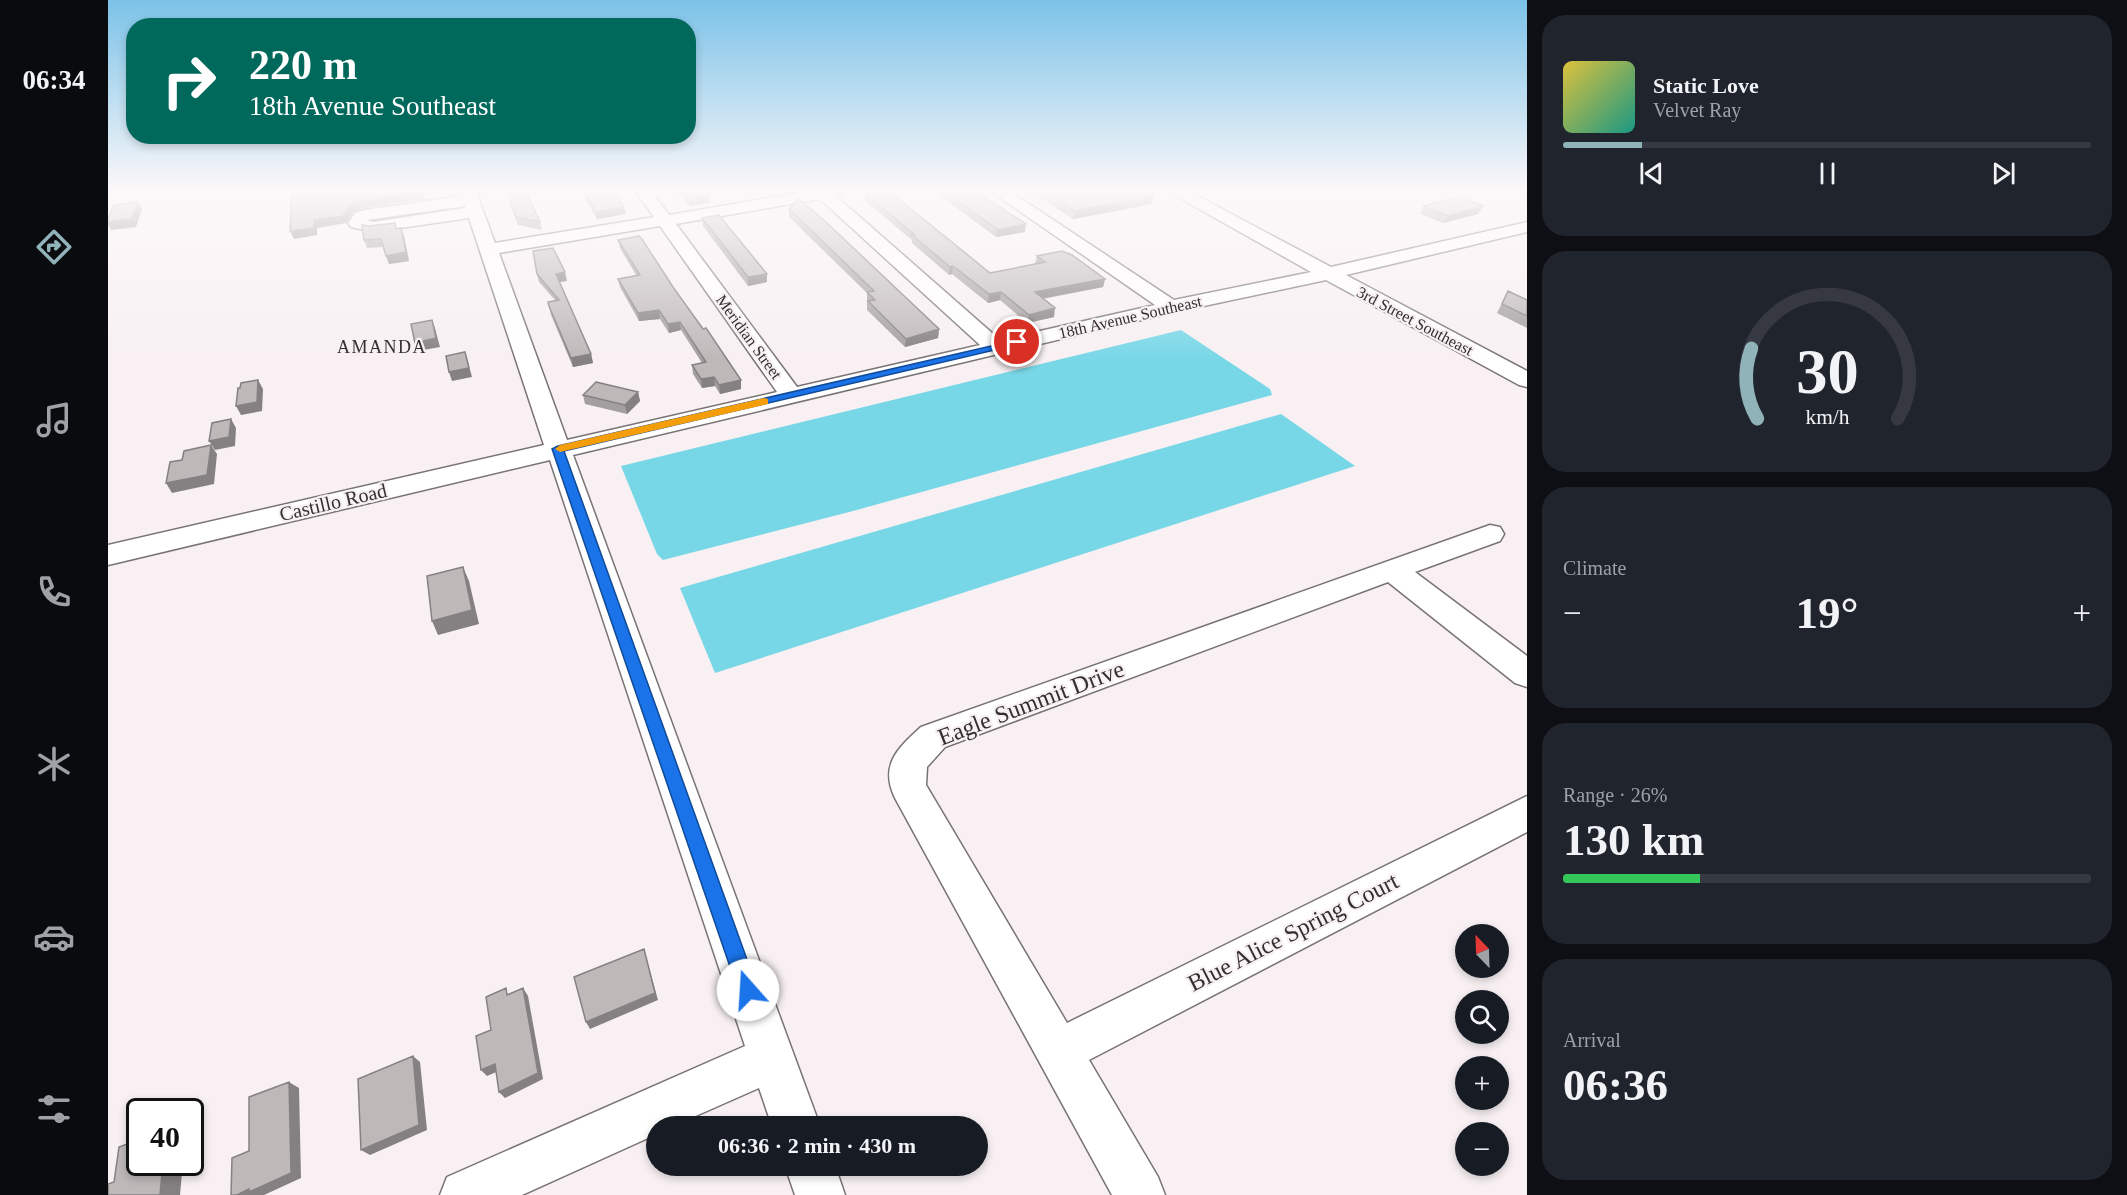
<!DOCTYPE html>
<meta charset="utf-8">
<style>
:root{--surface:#171b24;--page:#20242c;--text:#f1f3f6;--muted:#9ea1a6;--line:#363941;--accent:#90b3b9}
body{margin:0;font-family:Georgia,serif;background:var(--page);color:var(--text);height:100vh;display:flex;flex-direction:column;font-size:22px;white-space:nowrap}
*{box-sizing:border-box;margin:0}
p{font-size:20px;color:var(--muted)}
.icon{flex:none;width:33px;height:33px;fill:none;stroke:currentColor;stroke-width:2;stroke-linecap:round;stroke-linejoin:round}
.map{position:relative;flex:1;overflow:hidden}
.sheet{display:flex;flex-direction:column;gap:15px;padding:15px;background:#0d0f14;width:600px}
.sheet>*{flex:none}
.top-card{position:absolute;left:18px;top:18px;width:570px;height:126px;border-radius:24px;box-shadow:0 3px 9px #0003;background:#00695c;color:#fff;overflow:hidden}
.needle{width:39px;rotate:337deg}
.tools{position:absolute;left:1347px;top:924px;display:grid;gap:12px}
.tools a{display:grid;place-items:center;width:54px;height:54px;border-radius:50%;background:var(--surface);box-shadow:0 3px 9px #0003;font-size:30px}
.speed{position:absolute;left:18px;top:1098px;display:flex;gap:12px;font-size:30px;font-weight:700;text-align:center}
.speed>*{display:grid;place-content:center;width:78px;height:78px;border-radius:50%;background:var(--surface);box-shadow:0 3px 9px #0003;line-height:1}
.speed .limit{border:3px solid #111;border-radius:9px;background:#fff;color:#111}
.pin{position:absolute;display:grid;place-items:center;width:51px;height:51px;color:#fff;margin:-26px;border:3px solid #fff;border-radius:50%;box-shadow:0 2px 6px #0007}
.me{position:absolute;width:66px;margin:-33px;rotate:341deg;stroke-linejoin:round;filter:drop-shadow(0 0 4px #0008)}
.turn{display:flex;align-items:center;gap:21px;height:126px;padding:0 24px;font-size:27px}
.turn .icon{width:78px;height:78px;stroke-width:2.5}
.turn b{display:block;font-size:42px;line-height:51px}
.big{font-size:45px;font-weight:800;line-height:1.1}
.sheet .tile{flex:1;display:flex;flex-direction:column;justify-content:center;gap:9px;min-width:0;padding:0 21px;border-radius:24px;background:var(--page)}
.sheet .dial{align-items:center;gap:0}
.dial svg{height:156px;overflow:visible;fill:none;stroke:var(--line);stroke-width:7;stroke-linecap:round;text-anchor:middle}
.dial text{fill:var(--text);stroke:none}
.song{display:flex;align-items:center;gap:18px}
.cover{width:72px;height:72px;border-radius:9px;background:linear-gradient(135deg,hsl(50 70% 55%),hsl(170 70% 35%))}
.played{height:6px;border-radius:3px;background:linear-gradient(90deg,var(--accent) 15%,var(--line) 15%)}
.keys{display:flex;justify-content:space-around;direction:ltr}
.heat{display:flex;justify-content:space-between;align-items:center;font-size:33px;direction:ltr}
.charge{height:9px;border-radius:4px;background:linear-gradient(90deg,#34c759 26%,var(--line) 0)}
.trip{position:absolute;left:538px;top:1116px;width:342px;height:60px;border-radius:30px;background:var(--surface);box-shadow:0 3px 9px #0003;font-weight:800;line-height:60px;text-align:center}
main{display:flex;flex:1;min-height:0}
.tabs{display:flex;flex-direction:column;width:108px;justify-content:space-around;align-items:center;background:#090b0e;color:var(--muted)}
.tabs .icon{width:42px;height:42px}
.tabs .current{color:var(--accent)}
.tabs b{font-size:27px;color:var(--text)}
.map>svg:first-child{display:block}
.water{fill:#78d7e7}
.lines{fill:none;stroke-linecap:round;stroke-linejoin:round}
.minor-casing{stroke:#797374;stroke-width:3}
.minor{fill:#fff;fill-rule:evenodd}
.wall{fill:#a39e9f}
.shaded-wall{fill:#858182}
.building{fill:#beb8b9;stroke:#858182;stroke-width:1.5}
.route{fill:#1a73e8;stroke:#114b97;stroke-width:1.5}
.slow{fill:#f59e0b}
.labels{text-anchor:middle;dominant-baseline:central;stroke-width:4.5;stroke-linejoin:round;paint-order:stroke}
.far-street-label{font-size:16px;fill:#333031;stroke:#f8f0f2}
.far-neighbourhood-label{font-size:18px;letter-spacing:1.5px;fill:#333031;stroke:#f8f0f2}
.street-label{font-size:20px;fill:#333031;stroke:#f8f0f2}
.near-street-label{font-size:24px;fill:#333031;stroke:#f8f0f2}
</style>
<main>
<nav class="tabs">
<b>06:34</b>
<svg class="icon current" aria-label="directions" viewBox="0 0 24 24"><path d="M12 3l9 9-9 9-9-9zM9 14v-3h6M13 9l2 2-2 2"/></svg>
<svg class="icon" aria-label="music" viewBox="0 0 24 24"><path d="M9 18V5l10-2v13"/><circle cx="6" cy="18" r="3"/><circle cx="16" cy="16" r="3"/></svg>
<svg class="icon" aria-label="phone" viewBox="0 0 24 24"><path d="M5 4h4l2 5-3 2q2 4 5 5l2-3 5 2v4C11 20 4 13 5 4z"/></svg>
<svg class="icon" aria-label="climate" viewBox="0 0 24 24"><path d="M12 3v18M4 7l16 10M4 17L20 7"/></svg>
<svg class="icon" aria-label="car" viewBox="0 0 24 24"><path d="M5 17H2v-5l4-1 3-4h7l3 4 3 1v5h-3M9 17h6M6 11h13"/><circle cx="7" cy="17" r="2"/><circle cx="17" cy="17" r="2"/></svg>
<svg class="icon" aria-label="filters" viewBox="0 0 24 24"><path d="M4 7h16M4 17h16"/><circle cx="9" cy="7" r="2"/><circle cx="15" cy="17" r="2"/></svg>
</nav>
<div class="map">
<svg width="1419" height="1195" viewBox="0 0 1419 1195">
<rect width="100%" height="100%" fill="#f8f0f2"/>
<path class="water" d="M1073,330L1162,389L1164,395L745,511L555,560L549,554L513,466Z
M1173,414L1247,466L607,673L572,588Z"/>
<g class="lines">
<g class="minor-casing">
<path id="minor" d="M352,192H368L387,243L546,217L528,192H544L561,215L695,192H734L728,196L892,340L1047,305L884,192H903L1066,300L1203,272L1061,192H1082L1223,267L1419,222V232L1238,275L1419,371V387L1411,385L1218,280L1063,313L465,455L712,1126H664L651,1088L565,1126H549V1134L414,1195H332L339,1177L637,1046L442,460L0,565V545L436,445L361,218L265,232L243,227L240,223L247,213L256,210L353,196ZM712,199L872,345L689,387L568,224ZM357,206V208L265,222L259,220ZM552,226L669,392L459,440L391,253Z
M1382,525L1392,527L1396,534L1392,541L1307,572L1419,656V687L1407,683L1280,582L837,747L819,767L818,785L959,1023L1419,796V832L981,1060L1050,1177L1057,1195H1004L787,798C771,765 790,748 813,727Z
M677,1166H727L737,1195H687Z"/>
</g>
<use href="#minor" class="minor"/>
</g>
<path class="wall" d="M398,192H418L432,222L434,230L410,225Z
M476,192L516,207L518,214L489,219L478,200Z
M570,192H599L602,195V203L581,206Z
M827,192H869L917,232L888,237Z
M924,192H1040L1044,204L965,219Z
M757,194L882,273L927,264L929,256L997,279L995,287L935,299L946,317L919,323L892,300L880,303L844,274L841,275L804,243V240L757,201Z
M1316,206L1370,214L1335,223L1312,214Z
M681,209L831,329L830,338L797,347L759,310V293L681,217Z
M594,218L659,274V282L640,286L595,226Z
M262,226L289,229L293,228L296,236L301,261L281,264L275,247L259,248L256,240Z
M510,240L565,287L633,380V389L612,394L607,386L594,388L585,374L584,365L594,363L573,330L561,333L552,319L531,321L512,287L510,279L528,275L512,248Z
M429,274L459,281L452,282L483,354L485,363L465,367L443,315L440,302L447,300L431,282Z
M1400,291L1419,300V328L1389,313Z
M530,392L532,401L519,414L477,404L475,395Z"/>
<path class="shaded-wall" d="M311,192H316V199L255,208L245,212L238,223L209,228V235L186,239L182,231L206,220L253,201Z
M602,195V203L581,206V199Z
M1046,196L1044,204L965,219L967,211Z
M30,202L34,209L28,227L3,230L0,224V222Z
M1375,206L1370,214L1335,223L1340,216Z
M516,207L518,214L489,219L488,212Z
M918,224L917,232L888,237L890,230Z
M293,228L296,236L301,261L281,264L278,256Z
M845,266L844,274L841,275L842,267Z
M457,272L459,281L450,282L448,274Z
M659,274V282L640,286V277Z
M997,279L995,287L925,300L927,292Z
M893,292L892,300L880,303L881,294Z
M947,308L946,317L919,323L921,315Z
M551,310L552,319L531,321L530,313Z
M324,320L327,328L332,347L310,351L307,343Z
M572,322L573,330L561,333L560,324Z
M831,329L830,338L797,347L798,339Z
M357,352L364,377L344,381L341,372Z
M483,354L485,363L465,367L463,358Z
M606,377L607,386L594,388L593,379Z
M150,380L155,389L154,411L133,415L128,406Z
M633,380V389L612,394L611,385Z
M530,392L532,401L519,414L517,405Z
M123,419L128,428L127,446L107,450L101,441Z
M103,445L109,454L106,484L64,493L58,483Z
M355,567L361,581L371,624L330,635L324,621Z
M536,949L550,1000L482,1029L478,1022Z
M415,988L420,996L435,1079L397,1098L391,1092Z
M305,1056L312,1062L319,1130L262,1155L253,1150Z
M387,1064L393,1070L379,1076L373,1070Z
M181,1082L191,1088L193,1178L156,1195H129Z
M82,1127L89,1130L88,1157L82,1159Z
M55,1162H75L72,1195H52Z"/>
<path class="building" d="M184,192H217V198L250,192H311L253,201L242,205L235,216L206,220V228L182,231Z
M399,192H418L432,222L408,217Z
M476,192H507L516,207L488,212Z
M575,192H599L602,195L581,199Z
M765,192H782L882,273L937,262L929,256L954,251L964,255L997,279L927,292L947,308L921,315L893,292L881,294L845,266L842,267L804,235H807L757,194Z
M838,192H869L918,224L890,230Z
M937,192H1040L1046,196L967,211Z
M1350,197L1375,206L1340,216L1316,206Z
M691,199L718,222L831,329L798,339L760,301L767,300L759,292L766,291L681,209Z
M30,202L23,219L0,222V219L6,205Z
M611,215L659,274L640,277L594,218Z
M287,223L288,229L293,228L298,252L278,256L273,239L256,240L254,225L262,226Z
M531,236L534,239L565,287L595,329L598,328L633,380L611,385L606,377L593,379L584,365L598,362L572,322L560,324L551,310L530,313L510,279L532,275L510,240Z
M445,248L457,272L448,274L483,354L463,358L441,306L440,302L451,300L429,274L425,251Z
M1400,291L1419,300V316L1394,304Z
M324,320L328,338L307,343L303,324Z
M357,352L361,368L341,372L338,356Z
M150,380L149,402L128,406L130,388H132L133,383Z
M488,382L530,392L517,405L475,395Z
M123,419L121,437L101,441L104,423Z
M103,445L99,475L58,483L62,462L74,460L76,451Z
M355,567L364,610L324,621L319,576Z
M536,949L547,993L478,1022L466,977Z
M398,988L399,995L415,988L430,1073L391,1092L387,1064L373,1070L368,1036L383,1030L378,997Z
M305,1056L311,1125L253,1150L250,1079Z
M181,1082L183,1173L141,1192V1189L129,1195H123L124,1158L141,1151V1097Z
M32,1139V1162H55L52,1195H0V1184L6,1182L11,1147Z"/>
<linearGradient id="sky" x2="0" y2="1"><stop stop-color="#7bc2e8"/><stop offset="0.53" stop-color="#fcf8f9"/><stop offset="1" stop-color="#fcf8f9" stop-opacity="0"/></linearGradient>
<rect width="1419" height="360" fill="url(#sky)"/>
<path class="route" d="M909,340L913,342L912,344L456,451L650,990L647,997L640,1000L633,997L630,990L444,449L450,446Z"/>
<path class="slow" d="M656,398L660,399V404L452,452L447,449L452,445Z"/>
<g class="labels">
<g class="far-street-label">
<text transform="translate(1022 317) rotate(-13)">18th Avenue Southeast</text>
<text transform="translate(1307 321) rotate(28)">3rd Street Southeast</text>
<text transform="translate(641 337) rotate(54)">Meridian Street</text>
</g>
<g class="far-neighbourhood-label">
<text x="274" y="347">AMANDA</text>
</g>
<g class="street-label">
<text transform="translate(225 502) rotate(-13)">Castillo Road</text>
</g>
<g class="near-street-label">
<text transform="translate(923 703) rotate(-21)">Eagle Summit Drive</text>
<text transform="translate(1185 932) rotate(-27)">Blue Alice Spring Court</text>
</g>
</g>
</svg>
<div class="tools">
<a><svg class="needle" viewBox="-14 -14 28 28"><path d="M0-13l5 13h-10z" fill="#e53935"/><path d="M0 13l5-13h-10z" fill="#9ea1a6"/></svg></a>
<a><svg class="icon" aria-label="search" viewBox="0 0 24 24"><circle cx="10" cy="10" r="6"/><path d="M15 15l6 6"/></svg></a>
<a>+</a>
<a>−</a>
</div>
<div class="speed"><div class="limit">40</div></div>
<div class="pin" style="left:909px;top:342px;background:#d93025"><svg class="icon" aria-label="arrive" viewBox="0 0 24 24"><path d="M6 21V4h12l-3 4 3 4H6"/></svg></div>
<svg class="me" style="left:640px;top:990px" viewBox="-20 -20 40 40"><circle r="19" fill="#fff"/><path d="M0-13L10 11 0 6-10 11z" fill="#1a73e8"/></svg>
<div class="trip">06:36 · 2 min · 430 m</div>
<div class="top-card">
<div class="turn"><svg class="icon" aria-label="right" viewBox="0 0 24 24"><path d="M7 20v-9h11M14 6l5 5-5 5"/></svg><div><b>220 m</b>18th Avenue Southeast</div></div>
</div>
</div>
<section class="sheet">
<div class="tile">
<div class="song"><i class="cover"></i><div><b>Static Love</b><p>Velvet Ray</p></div></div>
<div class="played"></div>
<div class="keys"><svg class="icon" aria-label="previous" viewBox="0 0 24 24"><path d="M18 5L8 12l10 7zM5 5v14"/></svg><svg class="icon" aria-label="pause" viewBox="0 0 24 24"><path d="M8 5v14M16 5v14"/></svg><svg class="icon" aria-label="next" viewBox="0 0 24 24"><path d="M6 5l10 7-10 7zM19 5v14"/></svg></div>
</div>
<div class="tile dial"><svg viewBox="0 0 100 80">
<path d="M14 69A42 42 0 1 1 86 69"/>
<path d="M14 69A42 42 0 0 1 11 33" stroke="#90b3b9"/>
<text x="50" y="56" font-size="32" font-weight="700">30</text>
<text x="50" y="72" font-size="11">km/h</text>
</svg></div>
<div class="tile"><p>Climate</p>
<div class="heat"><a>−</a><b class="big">19°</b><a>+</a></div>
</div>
<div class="tile"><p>Range · 26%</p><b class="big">130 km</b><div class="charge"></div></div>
<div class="tile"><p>Arrival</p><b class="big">06:36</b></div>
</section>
</main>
